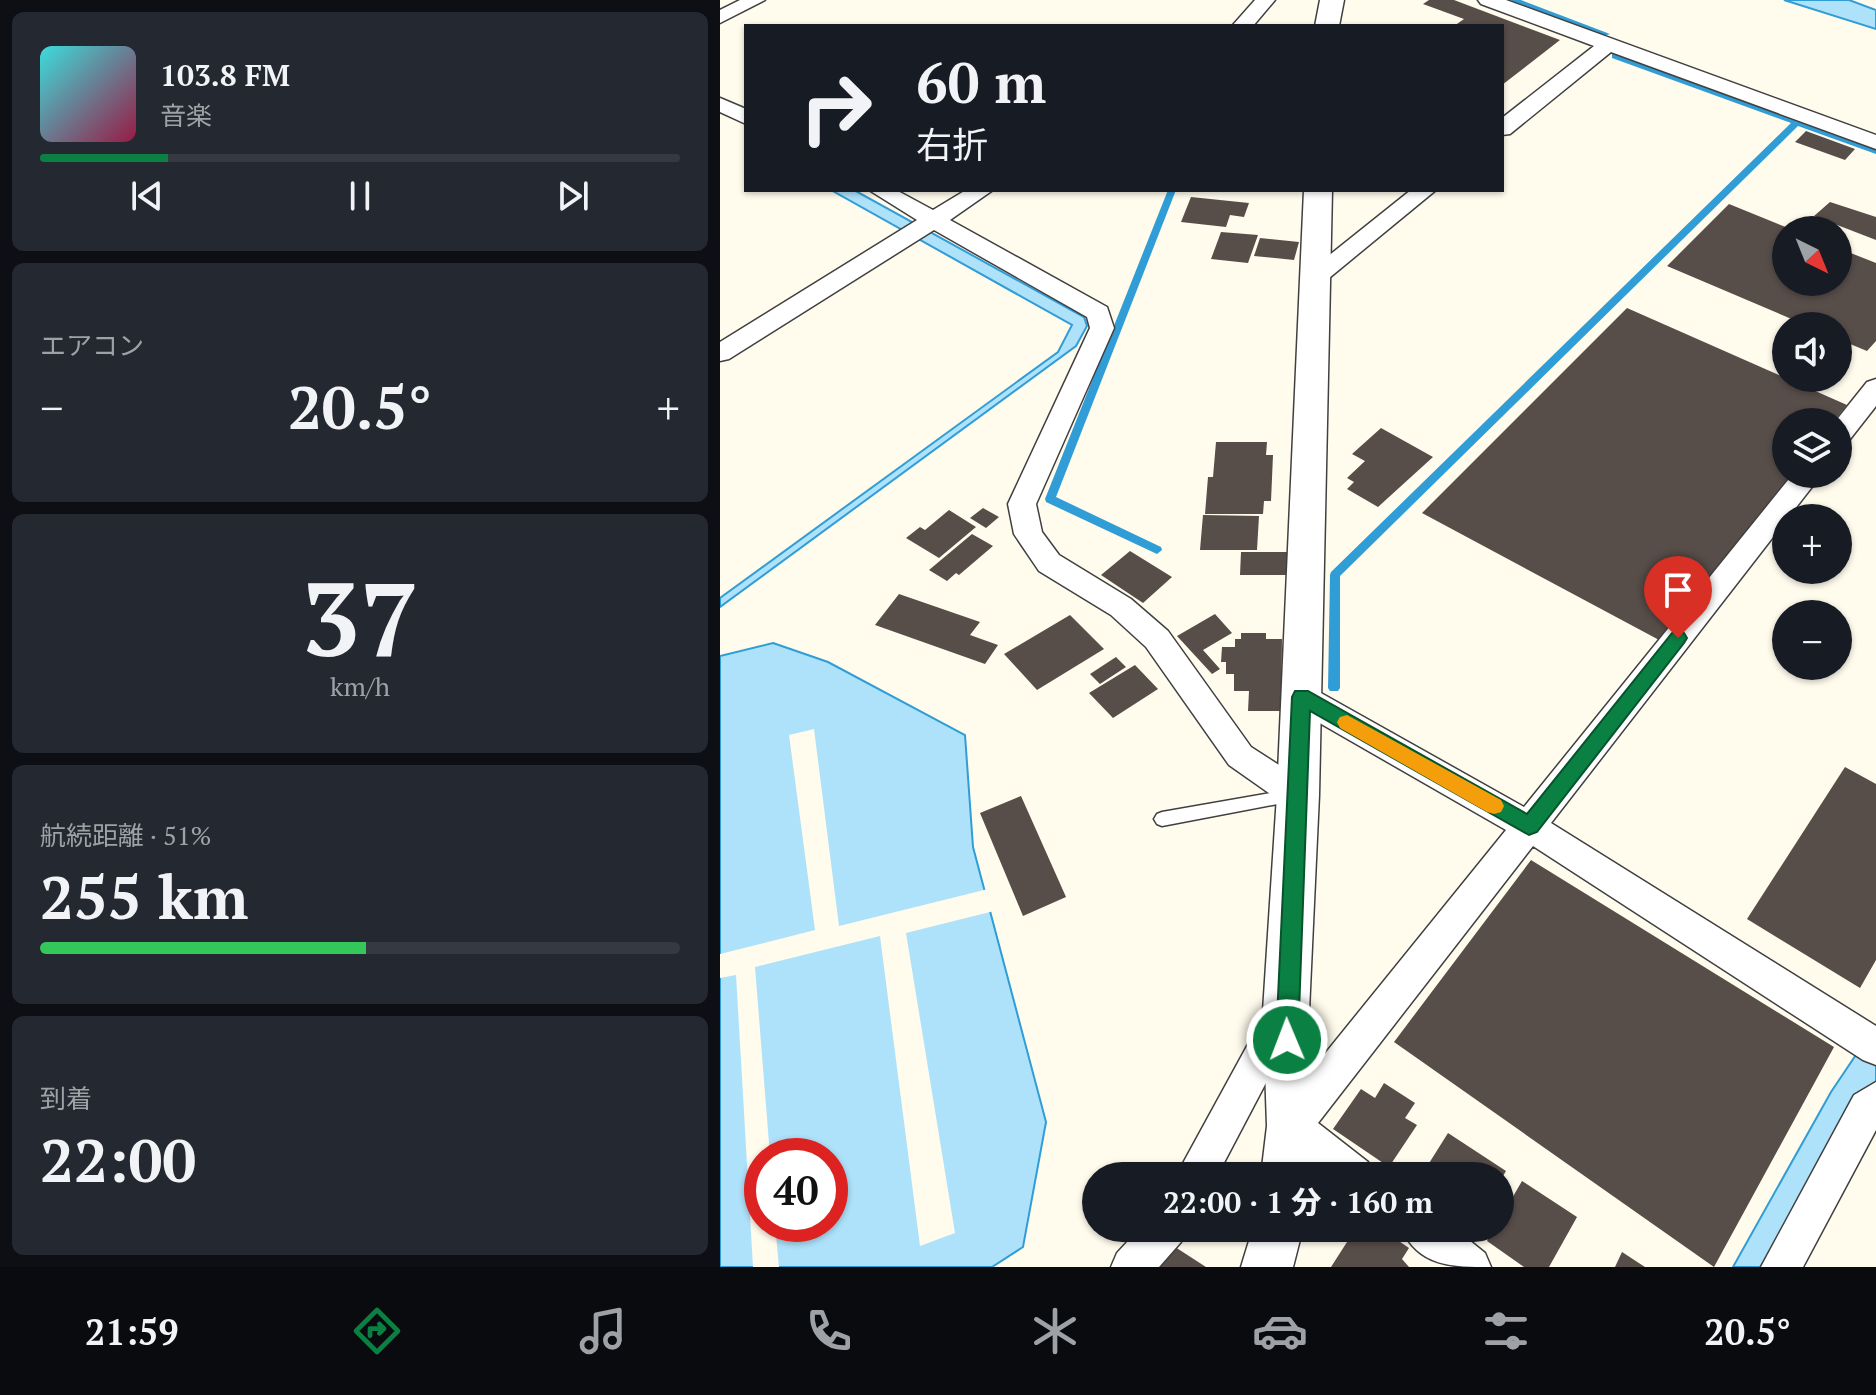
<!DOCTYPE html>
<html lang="ja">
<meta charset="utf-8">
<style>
:root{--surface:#171b24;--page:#242831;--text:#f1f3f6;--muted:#9ea1a6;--line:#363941;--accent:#0b8043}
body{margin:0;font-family:"PT Serif","Noto Sans JP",serif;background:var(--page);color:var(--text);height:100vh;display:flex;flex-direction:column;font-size:30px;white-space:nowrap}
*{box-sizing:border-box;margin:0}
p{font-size:26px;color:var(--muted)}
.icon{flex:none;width:44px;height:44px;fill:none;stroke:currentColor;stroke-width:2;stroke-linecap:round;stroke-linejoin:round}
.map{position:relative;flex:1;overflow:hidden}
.panel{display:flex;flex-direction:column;gap:12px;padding:12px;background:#0d0f14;width:720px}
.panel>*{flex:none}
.banner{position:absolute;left:24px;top:24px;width:760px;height:168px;border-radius:0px;box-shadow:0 2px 6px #0004;background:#171b24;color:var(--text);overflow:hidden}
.needle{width:52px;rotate:137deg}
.buttons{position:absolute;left:1052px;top:216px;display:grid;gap:16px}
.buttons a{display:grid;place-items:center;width:80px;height:80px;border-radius:50%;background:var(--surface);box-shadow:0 2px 6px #0004;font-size:40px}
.speed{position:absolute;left:24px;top:1138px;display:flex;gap:16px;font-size:40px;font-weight:700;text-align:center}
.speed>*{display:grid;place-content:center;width:104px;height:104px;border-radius:50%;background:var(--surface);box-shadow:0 2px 6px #0004;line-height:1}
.speed .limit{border:12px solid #d22;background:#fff;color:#111}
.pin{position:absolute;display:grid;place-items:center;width:68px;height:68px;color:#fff;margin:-82px -34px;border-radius:50% 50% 50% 0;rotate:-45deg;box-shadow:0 0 8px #0007}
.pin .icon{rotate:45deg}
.me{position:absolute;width:88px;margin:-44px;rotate:359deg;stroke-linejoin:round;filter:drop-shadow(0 0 6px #0008)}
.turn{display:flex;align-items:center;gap:28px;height:168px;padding:0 40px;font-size:36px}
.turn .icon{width:104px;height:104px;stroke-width:2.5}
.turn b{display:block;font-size:56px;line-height:68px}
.big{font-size:60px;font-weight:800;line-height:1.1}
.panel .card{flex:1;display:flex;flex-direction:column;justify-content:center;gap:12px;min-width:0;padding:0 28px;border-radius:12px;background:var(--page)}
.panel .dial{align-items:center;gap:0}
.dial b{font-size:104px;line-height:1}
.song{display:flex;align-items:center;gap:24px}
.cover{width:96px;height:96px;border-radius:12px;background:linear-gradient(135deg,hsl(180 70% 55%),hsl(340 70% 35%))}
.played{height:8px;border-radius:4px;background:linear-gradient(90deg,var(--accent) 20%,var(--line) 20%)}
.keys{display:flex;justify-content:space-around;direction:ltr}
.heat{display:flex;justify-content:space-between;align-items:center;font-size:44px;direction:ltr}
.charge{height:12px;border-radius:6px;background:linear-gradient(90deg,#34c759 51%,var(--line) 0)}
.trip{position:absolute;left:362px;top:1162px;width:432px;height:80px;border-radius:40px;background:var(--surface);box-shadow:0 2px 6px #0004;font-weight:800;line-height:80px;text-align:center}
.dock{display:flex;height:128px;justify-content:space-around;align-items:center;background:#090b0e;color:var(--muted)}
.dock .icon{width:56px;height:56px}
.dock .on{color:var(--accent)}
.dock b{font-size:36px;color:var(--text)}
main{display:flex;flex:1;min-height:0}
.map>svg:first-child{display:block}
.water{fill:#aee2fa;stroke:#309dd6;stroke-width:2;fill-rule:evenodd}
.pier{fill:#fffbed}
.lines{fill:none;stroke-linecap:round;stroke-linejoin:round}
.stream{fill:#309dd6;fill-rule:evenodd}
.building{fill:#574d49}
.service-casing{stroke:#404040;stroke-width:3}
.minor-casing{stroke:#404040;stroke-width:3}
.tertiary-casing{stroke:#404040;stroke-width:3}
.service{fill:#fff;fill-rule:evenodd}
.minor{fill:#fff;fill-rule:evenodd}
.tertiary{fill:#fff;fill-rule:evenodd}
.route{fill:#0b8043;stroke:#07532c;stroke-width:2}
.slow{fill:#f59e0b}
</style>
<main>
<section class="panel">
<div class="card">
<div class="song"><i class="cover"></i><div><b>103.8 FM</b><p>音楽</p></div></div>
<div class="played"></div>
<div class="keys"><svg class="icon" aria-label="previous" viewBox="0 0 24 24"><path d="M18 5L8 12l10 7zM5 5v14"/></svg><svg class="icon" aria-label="pause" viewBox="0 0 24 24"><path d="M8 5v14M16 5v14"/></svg><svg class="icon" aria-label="next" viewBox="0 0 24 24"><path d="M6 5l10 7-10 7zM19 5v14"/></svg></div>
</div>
<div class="card"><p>エアコン</p>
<div class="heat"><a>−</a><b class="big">20.5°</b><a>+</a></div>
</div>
<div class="card dial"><b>37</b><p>km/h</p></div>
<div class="card"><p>航続距離 · 51%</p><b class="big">255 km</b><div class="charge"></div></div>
<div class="card"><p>到着</p><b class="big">22:00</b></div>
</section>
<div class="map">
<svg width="1156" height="1267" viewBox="0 0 1156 1267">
<rect width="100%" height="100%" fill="#fffbed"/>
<path class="water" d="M1064,0H1129L1156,10V29Z
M111,190H134L364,317L367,326L356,346L0,607V598L338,352L352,325Z
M53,643L108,662L245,735L253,847L326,1122L303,1247L272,1267H0V656ZM42,1156H110V1224H42Z
M1156,1025V1083L1048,1267H1013L1111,1092Z"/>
<path class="pier" d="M94,729L119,926L268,889L274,911L186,933L235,1233L200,1246L160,936L35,967L50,1156H42V1224H55L59,1267H33L16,975L0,978V954L95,930L69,735Z"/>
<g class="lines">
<path class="stream" d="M790,0H801L890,34L883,36Z
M892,54H898L1156,149V154L1078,126L620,576V688L618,691H610L608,688L610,575L611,572L1071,123L892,58Z
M448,190H456L336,497L441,547L442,550L437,554L326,502L325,499Z"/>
</g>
<path class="building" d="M709,0H734L840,40L782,85V26H734L744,19L703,4Z
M1086,131L1135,149L1125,160L1075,142Z
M471,197L529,203L524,217L510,215L506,227L461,222Z
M1110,202L1156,217V240L1094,216Z
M1009,204L1073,230H1066V282H1118V248L1156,263V341L1147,351L1118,339V326H1088L947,266Z
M501,232L538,235L528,263L491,259Z
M540,238L579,242L574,260L534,256Z
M907,308L1127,405L1113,422H1066V474H1072L941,641L702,513Z
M661,428L713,457L658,507L627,489L634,482L627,478L645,461L632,454Z
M496,442H547L546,455H553L551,501H544L543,514H485L488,477H493Z
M263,508L279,517L266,528L250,518Z
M229,510L256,527L219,558L186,538L200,527L205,530Z
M483,515L539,516L537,550H480Z
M252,534L273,546L239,575L236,573L227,581L209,570Z
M410,551L452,577L423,603L381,575Z
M521,552H569V575H520Z
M179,594L260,622L250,635L278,645L265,664L155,625Z
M495,614L512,633L483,650L500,669L492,674L457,636Z
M350,615L384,649L317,690L284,654Z
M521,633H546V639H562L561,711H528L529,691H514V674H506V662H501L502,647H515V639H521Z
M396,657L406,667L380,684L370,674Z
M415,665L438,689L393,718L369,693Z
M1125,767L1156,784V960L1140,988L1027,919Z
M301,796L346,897L303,916L260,813Z
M811,860L1114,1047L994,1267L674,1042Z
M664,1083L695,1103L685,1118L697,1125L669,1167L613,1129L641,1089L655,1098Z
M728,1133L786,1171L780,1181V1176H701Z
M802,1181L857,1217L829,1267H804L767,1241L775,1228H780V1219Z
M636,1228H660L689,1248L682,1259L689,1267H611Z
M452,1245L486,1267H438Z
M902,1252L925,1267H895Z"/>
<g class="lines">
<g class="service-casing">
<path id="service" d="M573,789L578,790L581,795L578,800L573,801L442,826L437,824L434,819L437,814L442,812Z"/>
</g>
<g class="minor-casing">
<path id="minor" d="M20,0H45L0,23V10Z
M535,0H555L533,26H512Z
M758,0H786L1156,135V149L891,52L790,134L782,135V118L874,46L761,4Z
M0,98L26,109V124L0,112Z
M149,190H176L213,210L246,190H273L230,220L387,307L394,328L316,504L322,532L339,555L411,599L448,631L531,747L590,785L594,795L590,805L578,809L566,805L509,765L426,647L391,615L319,571L294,534L288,504L370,328L367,317L214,230L9,359L0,361V342L197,220Z
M691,190H716L603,283H587L583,278L587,273Z
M1156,379V406L1127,443L1118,445V422H1115L1147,382Z
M1073,474H1102L831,823L1156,1026V1065L1143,1060L813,846L598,1123L648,1162L654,1176H603L557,1139L552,1126L557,1113L786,830L570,706L565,697L570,688L581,684L592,688L804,807Z
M563,999L576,1004L581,1016L497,1176H456L550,1004Z
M1156,1082V1130L1083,1267H1041L1134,1095Z
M420,1228H467L461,1242L439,1267H391L397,1253Z
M681,1228H734L765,1253L771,1267C732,1267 699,1267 681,1228Z"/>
</g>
<g class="tertiary-casing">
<path id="tertiary" d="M600,0H624L619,26H595Z
M584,190H612L599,795L589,1011L595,1126L591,1176H541L547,1126L543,1011L557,795Z
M533,1228H583L573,1267H521Z"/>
</g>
<use href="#service" class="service"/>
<use href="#minor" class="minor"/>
<use href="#tertiary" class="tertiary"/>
</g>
<path class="route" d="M958,631L964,633L967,638L964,643L817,832L809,835L590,711L578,1040L575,1047L567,1050L559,1047L556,1040L572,697L575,691H588L807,814L952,633Z"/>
<path class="slow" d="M627,715L781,800L784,806L781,812L774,814L767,812L620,728L617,722L620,717Z"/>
</svg>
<div class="buttons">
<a><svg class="needle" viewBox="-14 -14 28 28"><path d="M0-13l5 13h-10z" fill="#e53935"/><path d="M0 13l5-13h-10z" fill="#9ea1a6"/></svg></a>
<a><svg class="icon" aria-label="sound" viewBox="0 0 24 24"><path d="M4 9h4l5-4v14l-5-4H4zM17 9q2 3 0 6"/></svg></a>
<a><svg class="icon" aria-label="layers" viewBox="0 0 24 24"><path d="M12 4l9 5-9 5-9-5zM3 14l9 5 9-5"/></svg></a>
<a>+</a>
<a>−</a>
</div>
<div class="speed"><div class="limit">40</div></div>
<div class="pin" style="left:958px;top:638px;background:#d93025"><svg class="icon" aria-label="arrive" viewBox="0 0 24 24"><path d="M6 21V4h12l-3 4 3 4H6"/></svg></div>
<svg class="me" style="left:567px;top:1040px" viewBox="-20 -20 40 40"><circle r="17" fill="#0b8043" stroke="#fff" stroke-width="3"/><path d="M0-11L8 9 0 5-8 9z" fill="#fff"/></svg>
<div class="trip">22:00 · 1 分 · 160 m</div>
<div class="banner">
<div class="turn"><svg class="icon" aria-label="right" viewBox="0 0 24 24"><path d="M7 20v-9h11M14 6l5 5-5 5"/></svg><div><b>60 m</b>右折</div></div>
</div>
</div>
</main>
<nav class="dock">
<b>21:59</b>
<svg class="icon on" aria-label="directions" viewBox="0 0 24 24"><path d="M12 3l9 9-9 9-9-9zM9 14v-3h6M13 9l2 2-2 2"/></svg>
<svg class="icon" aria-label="music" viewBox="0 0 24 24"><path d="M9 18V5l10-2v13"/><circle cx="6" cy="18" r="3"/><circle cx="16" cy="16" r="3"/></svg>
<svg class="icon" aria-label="phone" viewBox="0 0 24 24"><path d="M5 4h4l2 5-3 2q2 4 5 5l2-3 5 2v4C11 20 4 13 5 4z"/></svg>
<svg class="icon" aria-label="climate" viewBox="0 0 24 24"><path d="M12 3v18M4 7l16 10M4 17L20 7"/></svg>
<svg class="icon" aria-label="car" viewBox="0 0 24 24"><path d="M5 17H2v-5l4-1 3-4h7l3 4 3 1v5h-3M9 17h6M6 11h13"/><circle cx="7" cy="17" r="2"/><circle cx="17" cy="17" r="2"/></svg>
<svg class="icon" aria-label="filters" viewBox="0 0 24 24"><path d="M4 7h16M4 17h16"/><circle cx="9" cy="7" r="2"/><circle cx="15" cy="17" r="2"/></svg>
<b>20.5°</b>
</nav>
